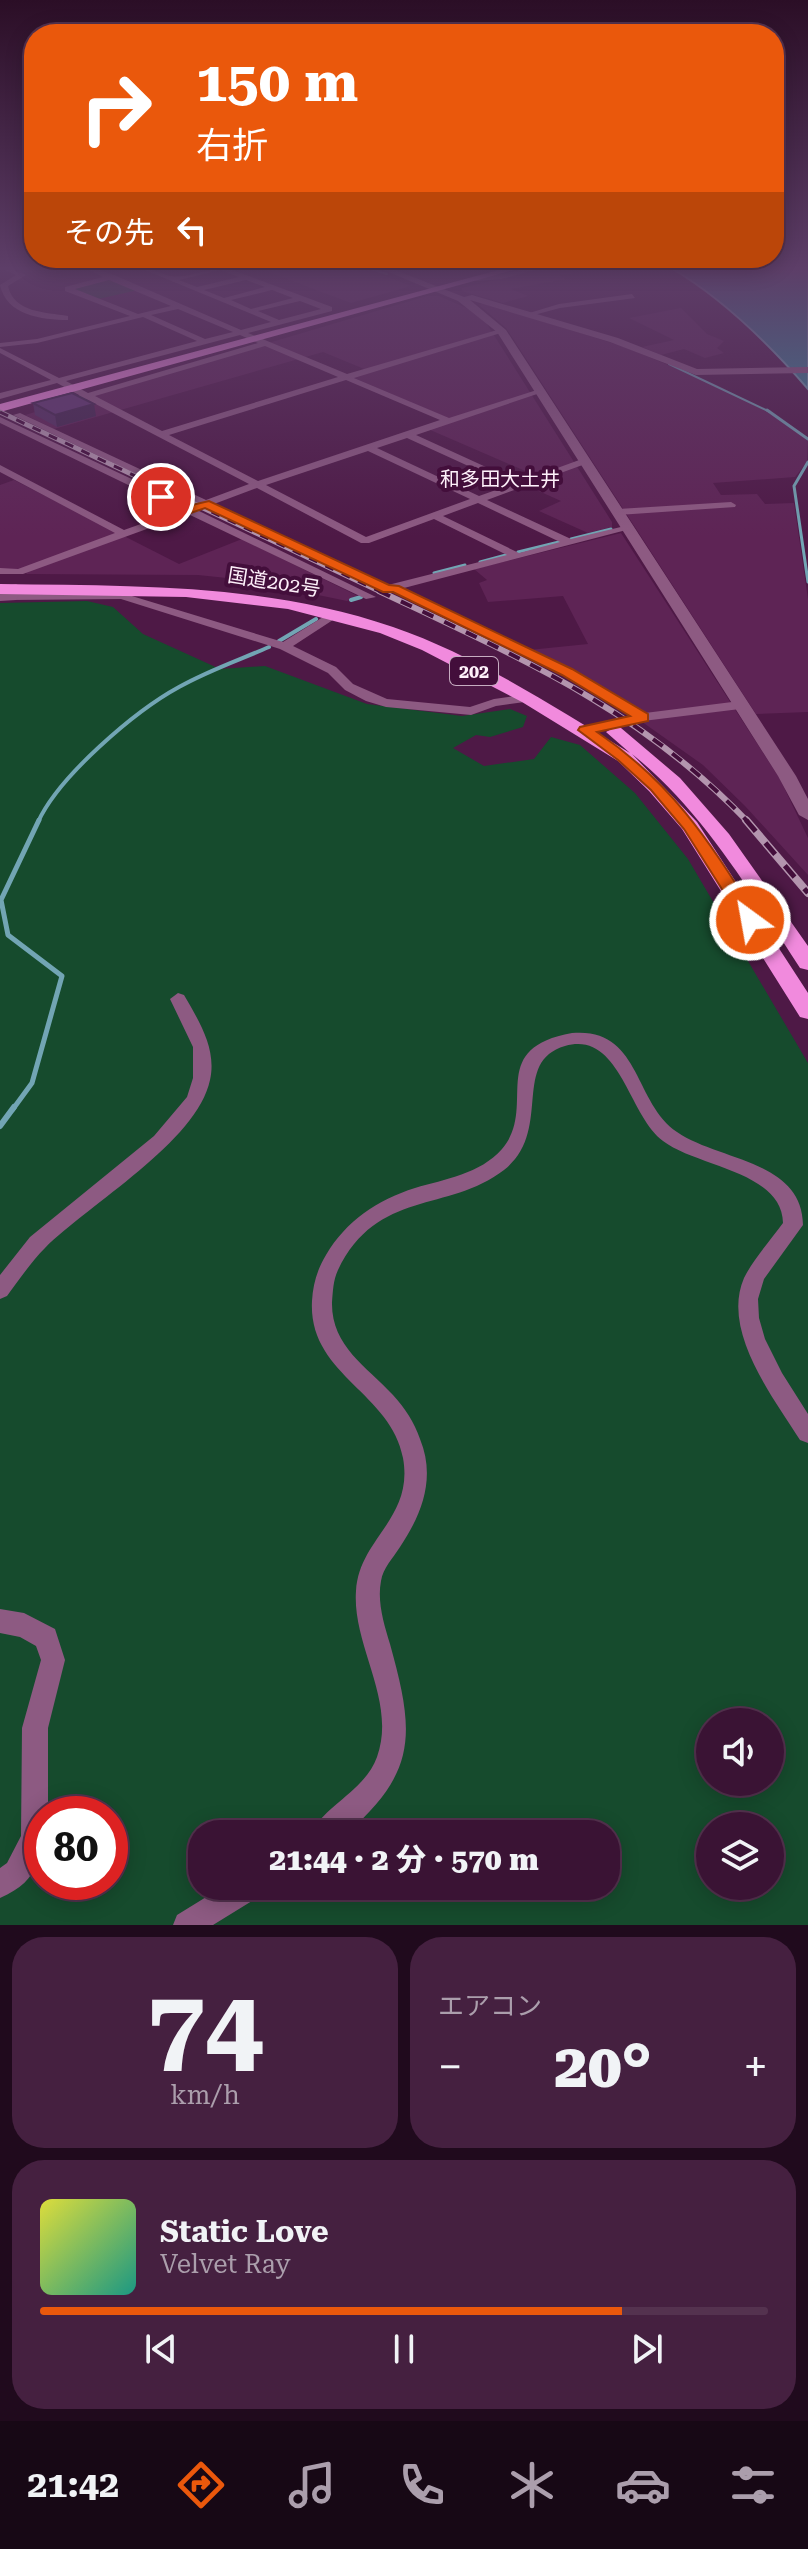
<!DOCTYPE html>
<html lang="ja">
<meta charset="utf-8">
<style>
:root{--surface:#3a1334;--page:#452040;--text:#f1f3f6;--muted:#ab9eac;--line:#54324f;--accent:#ea580c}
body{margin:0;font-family:"Roboto Serif","Noto Sans JP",serif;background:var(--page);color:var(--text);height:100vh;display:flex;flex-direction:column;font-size:30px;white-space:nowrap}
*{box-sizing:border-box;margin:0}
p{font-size:26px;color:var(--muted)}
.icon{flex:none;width:44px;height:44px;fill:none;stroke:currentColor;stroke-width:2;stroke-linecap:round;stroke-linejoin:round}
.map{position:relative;height:1925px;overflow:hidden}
.sheet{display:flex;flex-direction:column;gap:12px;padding:12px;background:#200a1d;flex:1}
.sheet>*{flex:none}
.hud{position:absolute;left:24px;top:24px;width:760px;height:244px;border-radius:32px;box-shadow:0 4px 20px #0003,0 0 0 2px var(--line);background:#ea580c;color:#fff;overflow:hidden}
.tools{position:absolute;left:696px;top:1708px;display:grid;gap:16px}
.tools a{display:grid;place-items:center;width:88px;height:88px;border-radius:50%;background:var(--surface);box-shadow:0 4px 20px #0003,0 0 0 2px var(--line);font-size:40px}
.speed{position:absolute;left:24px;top:1796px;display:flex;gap:16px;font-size:40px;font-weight:700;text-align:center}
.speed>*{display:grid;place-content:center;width:104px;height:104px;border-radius:50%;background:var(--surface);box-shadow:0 4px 20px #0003,0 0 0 2px var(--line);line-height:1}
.speed .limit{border:12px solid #d22;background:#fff;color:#111}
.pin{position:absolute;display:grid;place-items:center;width:68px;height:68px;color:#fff;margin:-34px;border:4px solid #fff;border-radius:50%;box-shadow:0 2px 8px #0007}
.me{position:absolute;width:88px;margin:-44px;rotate:328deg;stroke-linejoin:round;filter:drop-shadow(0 0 6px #0008)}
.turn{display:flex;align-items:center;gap:28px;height:168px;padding:0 40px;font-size:36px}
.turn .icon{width:104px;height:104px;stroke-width:2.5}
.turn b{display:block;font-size:56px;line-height:68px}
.then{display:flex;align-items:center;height:76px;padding:0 40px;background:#0003;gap:16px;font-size:30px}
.big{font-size:60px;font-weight:800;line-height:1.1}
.sheet .widget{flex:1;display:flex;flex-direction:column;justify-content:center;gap:12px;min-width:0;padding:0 28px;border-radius:32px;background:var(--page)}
.sheet .dial{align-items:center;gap:0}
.dial b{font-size:104px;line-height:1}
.song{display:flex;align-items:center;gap:24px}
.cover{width:96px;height:96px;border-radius:12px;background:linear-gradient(135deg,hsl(60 70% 55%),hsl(170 70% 35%))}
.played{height:8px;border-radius:4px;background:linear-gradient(90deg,var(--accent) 80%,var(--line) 80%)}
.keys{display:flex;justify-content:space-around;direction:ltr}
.heat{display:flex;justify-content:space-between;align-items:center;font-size:44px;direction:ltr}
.sheet .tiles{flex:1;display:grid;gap:12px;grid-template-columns:1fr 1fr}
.widget:last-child{grid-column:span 2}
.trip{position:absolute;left:188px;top:1820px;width:432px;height:80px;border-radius:32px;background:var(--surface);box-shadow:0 4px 20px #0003,0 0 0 2px var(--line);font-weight:800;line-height:80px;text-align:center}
.tabs{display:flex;height:128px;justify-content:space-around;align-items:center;background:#170815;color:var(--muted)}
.tabs .icon{width:56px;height:56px}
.tabs .on{color:var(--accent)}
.tabs b{font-size:36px;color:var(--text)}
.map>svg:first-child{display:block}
.built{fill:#5e2455}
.green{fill:#164b2d;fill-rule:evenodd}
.water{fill:#368596;stroke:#72a5b4;stroke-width:2}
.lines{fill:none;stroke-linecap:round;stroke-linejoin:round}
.stream-far4{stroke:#72a5b4;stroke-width:2}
.stream-far3{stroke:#72a5b4;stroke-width:3}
.stream-far2{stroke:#72a5b4;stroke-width:4}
.stream-far1{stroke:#72a5b4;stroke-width:5}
.stream{stroke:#72a5b4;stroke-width:6}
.minor{fill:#8d5a82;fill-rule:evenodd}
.tertiary{fill:#8d5a82;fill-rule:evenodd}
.trunk{fill:#f18add;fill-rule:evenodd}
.rail-far2-casing{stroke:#b395ae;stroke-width:5}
.rail-far1-casing{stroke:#b395ae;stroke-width:6}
.rail-casing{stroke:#b395ae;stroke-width:8}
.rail-far2{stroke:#430e3b;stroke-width:3;stroke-dasharray:9;stroke-linecap:butt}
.rail-far1{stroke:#430e3b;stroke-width:4;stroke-dasharray:12;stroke-linecap:butt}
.rail{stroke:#430e3b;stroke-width:5;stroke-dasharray:15;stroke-linecap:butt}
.wall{fill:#523060}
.shaded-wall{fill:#42274e}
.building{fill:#5f3870;stroke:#42274e;stroke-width:2}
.route{fill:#ea580c;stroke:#983908;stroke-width:2}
.labels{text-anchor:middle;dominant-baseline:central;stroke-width:8;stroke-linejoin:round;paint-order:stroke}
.shield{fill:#430e3b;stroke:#c6acc1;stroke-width:2}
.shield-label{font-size:18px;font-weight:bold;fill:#fef0fa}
.far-quarter-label{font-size:20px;fill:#fef0fa;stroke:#430e3b}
.street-label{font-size:20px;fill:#fef0fa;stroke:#430e3b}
</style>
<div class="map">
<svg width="808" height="1925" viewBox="0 0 808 1925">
<rect width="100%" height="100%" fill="#4e1946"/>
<path class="built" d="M258,268H365L411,286L351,303Z
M543,268H562L576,273L559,275L566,279L511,289L528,296L503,303L462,291V288Z
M427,296H439L471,310L485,321L612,522V527L588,533L539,511L561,501L523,484L539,477L428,429L452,420L352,377L369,371L323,352L54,429L25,415Z
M483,303L622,346L717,385L782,420L808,441L807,462L795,477L713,483L721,495L757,494L765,504L794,503L808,599V712L756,714L506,328L479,305Z
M681,308L707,334L724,341L717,348L724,353L705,358L684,349L661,355L642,347L674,340L629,318Z
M14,480L179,564L242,539L358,596L347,601L246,580L198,575L27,574L22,569H0V485Z
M621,533L780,779L808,838V875L745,806L703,765L621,707L519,651L588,644L563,596L488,602L479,583L487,580L474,569Z"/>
<path class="green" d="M107,279L138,290L98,299L72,288Z
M87,601L113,607L143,634L220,669L265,666L367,704L462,716L510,709L527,716L523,727L490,737L476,735L453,748L484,766L534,759L551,737L580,745L635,793L688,859L808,1063V1925H0V603ZM710,1722H770V1782H710ZM42,1814H110V1882H42ZM710,1826H770V1886H710ZM202,1834H606V1886H202Z"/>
<path class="water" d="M671,268H808V389C769,344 722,298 671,268Z"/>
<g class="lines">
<path class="stream-far4" d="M368,268L387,274
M669,364L770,412"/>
<path class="stream-far3" d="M767,410L808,439
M808,462L794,486L808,582
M571,539L611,529
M518,552L559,542
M480,562L506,555
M434,573L465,565"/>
<path class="stream-far2" d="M351,600L361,597
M279,641L316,619
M38,822C59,776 135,711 179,687C207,671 239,660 269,647"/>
<path class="stream-far1" d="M13,1109L32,1083L62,976L8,935L1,900L39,820"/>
<path class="stream" d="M0,1126L14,1107"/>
<path class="minor" d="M1,268H9L26,275L8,286C14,313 45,312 68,316V320C42,320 6,315 0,285L16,275Z
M85,268H93L114,275L241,330L271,322L140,268C152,267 160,274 171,276C185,279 210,268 227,268L332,307V311L248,333L347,374L504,328V332L354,378L449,418L543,388V392L416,435L519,482L582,459H588V463L487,500L571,539L629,525L634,528L404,588L571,669L645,713L740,701L746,705L740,709L643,721L580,733V727L632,716L563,675L392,591H383L205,507L197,510L376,597L366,599L188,514L23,574H0V568L18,569L115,533L0,472V465L124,530L180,510L0,423V417L189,506L197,503L13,415L20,413L206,500L249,484L86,399H79V395L57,383L0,399V393L51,380L0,353V348L59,378L197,341L143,317L37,343L0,347V343L37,339L130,316L65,291V287L103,277ZM220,270L239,277L197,287L179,280ZM109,280L171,306L138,314L75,289ZM246,280L265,287L224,298L204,290ZM272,290L293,298L251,309L231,300ZM300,301L321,309L279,320L258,311ZM178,309L233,332L205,339L151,315ZM240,335L258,343L88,393L66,381ZM265,346L338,377L162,431L95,396ZM346,380L440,420L258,481L169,435ZM407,438L510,485L479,496L377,448ZM368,451L470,499L366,537L266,485ZM257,488L361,543H369L434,519L507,555L388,585L214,504ZM478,503L560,542L519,553L443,516Z
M531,268H542L502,279L476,281L472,279Z
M632,294L635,298L560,308L530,316L526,314L559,304Z
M731,502L736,505L735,507L618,515L613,512L618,509Z
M122,593L283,642L331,612H339V616L293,646L336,667L353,684L387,699L470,707L494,699L528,694L534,698L532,701L496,706L471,715L386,707L366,701L345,690L328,673L280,649L121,599L11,600L5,597L11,594Z
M178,993L184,995C199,1021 217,1049 210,1080C197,1142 89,1204 45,1248C31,1262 19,1280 7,1296L0,1299V1275L30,1237L154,1136L187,1097L193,1078V1047L170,999Z
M572,1033C641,1027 633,1102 677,1132C719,1161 802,1160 803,1225L764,1279L758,1299L759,1318L765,1339L782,1373L808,1414V1443L800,1440C773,1397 721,1331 744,1278C754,1258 770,1241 783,1223C782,1171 697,1167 663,1141C628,1115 620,1030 565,1046C510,1062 554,1131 504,1170C448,1213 377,1189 338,1270C333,1281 333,1291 332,1302C331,1346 366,1366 393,1395C405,1408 414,1422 420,1439C436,1478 422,1514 400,1547C393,1558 383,1568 381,1581C377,1602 384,1624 390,1644C414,1731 419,1771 346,1834H311C323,1806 365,1791 377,1757C397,1701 352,1646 356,1591C359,1538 414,1519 403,1458C391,1392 308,1375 312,1301C313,1284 317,1270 326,1255C346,1221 377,1200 415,1188C445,1179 480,1174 502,1149C539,1106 484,1049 572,1033Z
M0,1609L24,1613L55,1629L65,1660L48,1728V1814H42C42,1854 42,1880 0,1898V1868L7,1863L21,1836L22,1728L41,1660L36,1646L20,1637L0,1633Z
M224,1886H264L260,1896L213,1925H173L177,1915Z"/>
<path class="tertiary" d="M379,268H390L464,297L472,295L618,338L697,369L808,367V373L696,375L610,342L470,300L506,330L796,776L808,799V820L799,815L778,776L497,332L458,301Z
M16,584L23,588L16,600L0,601V593H6L11,585Z"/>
<path class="trunk" d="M506,268H521L0,412V404Z
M0,584C132,586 266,583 393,627C477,656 554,707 630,753L606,732L615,727L621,728L680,778L729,834L808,946V970L800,968C751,893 703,811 632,754L697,822L808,993V1019L800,1017L682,829L649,791L618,761L522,702L422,650L380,633L288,609L186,597L0,594Z"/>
<g class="rail-far2-casing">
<path id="rail-far2" d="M0,412L383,593"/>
</g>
<g class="rail-far1-casing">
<path id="rail-far1" d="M379,591C518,657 639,708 748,822"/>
</g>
<g class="rail-casing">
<path id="rail" d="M746,820L808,893"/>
</g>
<use href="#rail-far2" class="rail-far2"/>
<use href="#rail-far1" class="rail-far1"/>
<use href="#rail" class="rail"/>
</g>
<path class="wall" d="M33,403L96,416L57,427L35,415Z"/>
<path class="shaded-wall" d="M94,404L96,416L57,427L55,415Z"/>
<path class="building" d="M72,393L94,404L55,415L33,403Z"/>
<linearGradient id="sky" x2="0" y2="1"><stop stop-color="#2b0e26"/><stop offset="0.5" stop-color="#5d3e68"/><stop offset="1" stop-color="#5d3e68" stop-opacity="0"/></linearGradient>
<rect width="808" height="537" fill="url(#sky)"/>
<path class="route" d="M161,494L188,506L209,501L389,585L399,586L572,669L648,714V721L597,732C675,785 710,843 759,920L756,924H744L684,829L651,790L618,760L578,730L580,727L630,716L562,675L393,592H383L205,508L188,514L157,500L155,497Z"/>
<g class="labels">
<rect class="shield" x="450" y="657" width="48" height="28" rx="6"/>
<g class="shield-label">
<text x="474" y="671">202</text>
</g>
<g class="far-quarter-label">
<text x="500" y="479">和多田大土井</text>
</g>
<g class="street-label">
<text transform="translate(274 582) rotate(9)">国道202号</text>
</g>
</g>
</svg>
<div class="tools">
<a><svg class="icon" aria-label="sound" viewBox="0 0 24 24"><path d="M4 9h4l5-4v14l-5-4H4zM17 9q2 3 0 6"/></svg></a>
<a><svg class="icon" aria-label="layers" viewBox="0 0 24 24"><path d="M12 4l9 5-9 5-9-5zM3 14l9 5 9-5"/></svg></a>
</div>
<div class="speed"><div class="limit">80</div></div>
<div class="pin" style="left:161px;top:497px;background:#d93025"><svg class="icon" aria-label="arrive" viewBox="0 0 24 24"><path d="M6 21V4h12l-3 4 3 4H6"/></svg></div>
<svg class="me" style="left:750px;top:920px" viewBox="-20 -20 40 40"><circle r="17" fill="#ea580c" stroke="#fff" stroke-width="3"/><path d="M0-11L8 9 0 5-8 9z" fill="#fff"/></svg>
<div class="trip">21:44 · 2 分 · 570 m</div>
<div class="hud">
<div class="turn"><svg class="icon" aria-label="right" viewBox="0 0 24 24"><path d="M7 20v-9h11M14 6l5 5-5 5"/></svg><div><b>150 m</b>右折</div></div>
<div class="then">その先<svg class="icon" aria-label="left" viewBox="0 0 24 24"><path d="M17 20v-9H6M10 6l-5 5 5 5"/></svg></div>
</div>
</div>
<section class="sheet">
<div class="tiles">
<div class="widget dial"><b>74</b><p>km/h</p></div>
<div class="widget"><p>エアコン</p>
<div class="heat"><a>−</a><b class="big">20°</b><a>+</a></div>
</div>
<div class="widget">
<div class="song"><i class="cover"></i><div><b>Static Love</b><p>Velvet Ray</p></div></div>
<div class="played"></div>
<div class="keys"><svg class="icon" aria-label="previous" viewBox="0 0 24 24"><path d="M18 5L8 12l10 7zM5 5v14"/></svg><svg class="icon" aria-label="pause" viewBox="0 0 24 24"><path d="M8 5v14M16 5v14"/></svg><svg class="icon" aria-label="next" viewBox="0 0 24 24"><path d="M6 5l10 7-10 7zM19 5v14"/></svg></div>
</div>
</div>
</section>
<nav class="tabs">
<b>21:42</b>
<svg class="icon on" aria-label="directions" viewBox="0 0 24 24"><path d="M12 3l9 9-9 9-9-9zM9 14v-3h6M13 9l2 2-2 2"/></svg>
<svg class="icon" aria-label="music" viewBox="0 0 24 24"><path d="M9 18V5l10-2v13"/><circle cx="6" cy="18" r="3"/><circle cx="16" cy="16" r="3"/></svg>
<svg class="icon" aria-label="phone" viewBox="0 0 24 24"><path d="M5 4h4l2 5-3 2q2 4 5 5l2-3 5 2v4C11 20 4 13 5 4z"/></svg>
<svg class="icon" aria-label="climate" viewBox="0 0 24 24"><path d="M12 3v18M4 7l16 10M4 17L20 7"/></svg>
<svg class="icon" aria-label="car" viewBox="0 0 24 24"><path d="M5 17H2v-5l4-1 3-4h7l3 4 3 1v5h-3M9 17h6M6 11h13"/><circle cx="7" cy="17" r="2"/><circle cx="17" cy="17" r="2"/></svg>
<svg class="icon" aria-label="filters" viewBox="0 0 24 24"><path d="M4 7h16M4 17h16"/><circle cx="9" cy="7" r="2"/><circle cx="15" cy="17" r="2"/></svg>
</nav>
